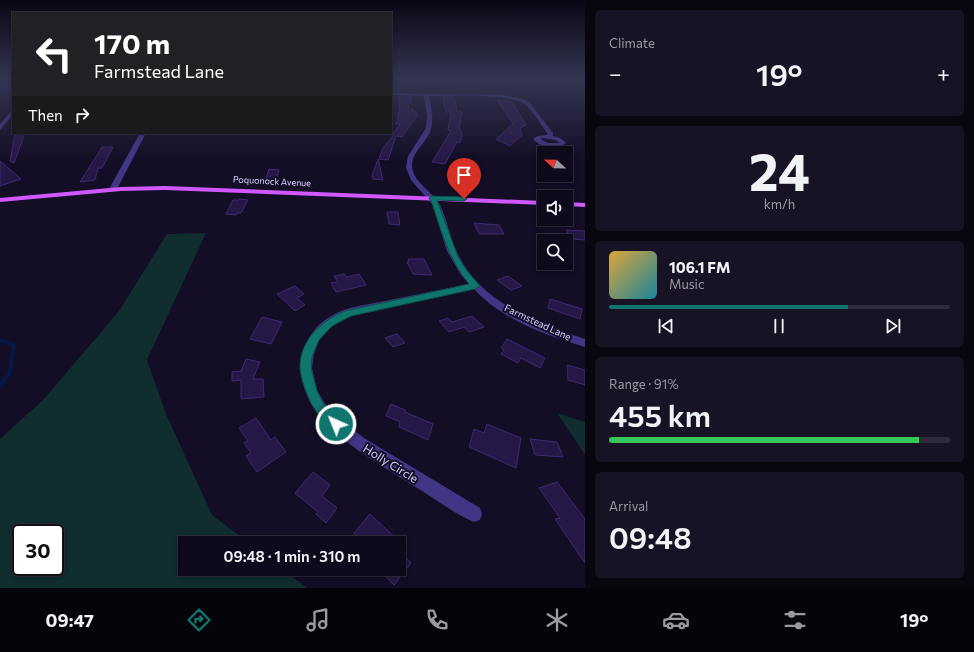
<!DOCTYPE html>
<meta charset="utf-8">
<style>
:root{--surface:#0e0a1c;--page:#171325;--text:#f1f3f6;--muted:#9b9aa3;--line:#2e2b3b;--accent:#0f766e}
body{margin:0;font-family:Commissioner,sans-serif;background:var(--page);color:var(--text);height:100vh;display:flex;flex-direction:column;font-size:15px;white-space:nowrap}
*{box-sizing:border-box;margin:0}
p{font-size:13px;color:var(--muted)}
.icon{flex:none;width:22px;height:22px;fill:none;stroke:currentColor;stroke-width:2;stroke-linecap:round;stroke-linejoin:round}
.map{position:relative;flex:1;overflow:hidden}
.side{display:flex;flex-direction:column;gap:10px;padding:10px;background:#08060f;width:389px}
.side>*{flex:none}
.banner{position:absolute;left:12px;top:12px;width:380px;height:122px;border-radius:0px;box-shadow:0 2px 6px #0003,0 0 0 1px var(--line);background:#202124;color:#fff;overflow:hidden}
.needle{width:26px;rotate:292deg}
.buttons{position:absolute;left:537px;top:146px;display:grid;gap:8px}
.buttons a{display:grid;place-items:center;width:36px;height:36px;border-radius:0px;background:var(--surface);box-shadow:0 2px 6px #0003,0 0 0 1px var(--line);font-size:20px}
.speed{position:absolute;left:12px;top:524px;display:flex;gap:8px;font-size:20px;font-weight:700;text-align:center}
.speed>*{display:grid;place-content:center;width:52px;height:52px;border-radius:50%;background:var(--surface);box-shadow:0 2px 6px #0003,0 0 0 1px var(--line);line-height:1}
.speed .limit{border:2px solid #111;border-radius:6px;background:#fff;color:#111}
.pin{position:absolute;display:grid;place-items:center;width:34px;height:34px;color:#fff;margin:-41px -17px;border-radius:50% 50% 50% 0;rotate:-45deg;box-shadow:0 0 4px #0007}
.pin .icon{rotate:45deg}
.me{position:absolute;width:44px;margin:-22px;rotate:316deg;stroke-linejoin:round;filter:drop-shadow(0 0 3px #0008)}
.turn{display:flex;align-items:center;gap:14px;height:84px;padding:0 16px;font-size:18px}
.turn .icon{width:52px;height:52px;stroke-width:2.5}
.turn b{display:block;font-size:28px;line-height:34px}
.then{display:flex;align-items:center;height:38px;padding:0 16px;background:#0003;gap:8px;font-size:15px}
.big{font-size:30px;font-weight:600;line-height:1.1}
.side .tile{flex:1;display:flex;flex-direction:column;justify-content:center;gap:6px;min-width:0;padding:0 14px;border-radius:6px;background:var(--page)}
.side .dial{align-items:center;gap:0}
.dial b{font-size:52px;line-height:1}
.song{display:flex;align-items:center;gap:12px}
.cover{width:48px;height:48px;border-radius:6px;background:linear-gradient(135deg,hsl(40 70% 55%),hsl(190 70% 35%))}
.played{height:4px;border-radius:2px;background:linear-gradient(90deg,var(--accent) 70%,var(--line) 70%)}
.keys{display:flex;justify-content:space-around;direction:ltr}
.heat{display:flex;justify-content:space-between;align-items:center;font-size:22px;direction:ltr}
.charge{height:6px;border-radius:3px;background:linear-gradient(90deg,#34c759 91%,var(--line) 0)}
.trip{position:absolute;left:178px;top:536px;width:228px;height:40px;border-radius:0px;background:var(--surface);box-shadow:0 2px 6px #0003,0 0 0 1px var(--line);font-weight:600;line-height:40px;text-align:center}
.menu{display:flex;height:64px;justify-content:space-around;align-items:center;background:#06040b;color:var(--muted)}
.menu .icon{width:28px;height:28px}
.menu .on{color:var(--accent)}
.menu b{font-size:18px;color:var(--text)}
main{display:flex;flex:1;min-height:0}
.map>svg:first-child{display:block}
.green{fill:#102d2f;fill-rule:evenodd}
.water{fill:#071743}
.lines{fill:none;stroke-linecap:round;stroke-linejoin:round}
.stream{stroke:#071743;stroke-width:4.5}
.building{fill:#261846;stroke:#3f2973}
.minor{fill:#413686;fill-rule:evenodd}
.major{fill:#d158ff;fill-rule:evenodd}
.route{fill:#0f766e;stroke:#0a4d48}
.labels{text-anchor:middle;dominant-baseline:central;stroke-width:4;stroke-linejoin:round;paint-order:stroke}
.far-street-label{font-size:9px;fill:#dbd1ff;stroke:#130d25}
.street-label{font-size:10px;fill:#dbd1ff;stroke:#130d25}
.near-street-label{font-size:12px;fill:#dbd1ff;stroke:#130d25}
</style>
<main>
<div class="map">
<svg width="585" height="588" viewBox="0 0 585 588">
<rect width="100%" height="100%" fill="#130d25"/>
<path class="green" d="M206,233L147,360L166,414L212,515L249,543H185V569H282L307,588H0V439L44,399L119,311L167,234ZM21,533H55V567H21Z
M557,413L585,422V455Z"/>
<path class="water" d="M8,79H13V91L0,93V80Z"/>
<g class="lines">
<path class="stream" d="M0,340L14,345L10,371L0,386"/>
</g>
<path class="building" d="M399,97H411V103H408L409,113L412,109L418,114L402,137L396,136L388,160L379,159L383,148L394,135H392L400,124H396L398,119L399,108H400Z
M443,97H453V99L454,97L457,112H462L459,129L461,130L462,135L460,143L457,142L445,164L432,162L451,131L448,130L451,112H446Z
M497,100L512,102L526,125L520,128L522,135L510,146L496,139L513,124Z
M15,133H25L14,163L10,161Z
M102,147H113L102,168H98L95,180L80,182Z
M378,159L383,180L373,179L372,175Z
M0,161L21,179L0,186Z
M269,169L279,170L276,180L266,179Z
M239,199L248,200L241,213H237L236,215L226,214L233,200H238Z
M387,212H398L400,225L389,224Z
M474,223L499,225L504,234H479Z
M566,230L585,231V240L572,239Z
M408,259H424L432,275L413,274L407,262H409Z
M344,274L346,277L359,274L366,285L336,292L331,283L338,282L334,276Z
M508,276L522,286L511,290L497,280Z
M295,286L304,294L297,298L305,305L295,311L277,294Z
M550,299L582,309L580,319L548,308Z
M472,316L484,327L469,332L464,327L449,332L439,321L448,318L452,322Z
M262,317L282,322L271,344L250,339Z
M397,334L405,343L393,347L385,338Z
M507,339L545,358L540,368L521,358L518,363L501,354L504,350L501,348Z
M246,359L260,362L253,379H263L264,397L241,399V380L232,381V372L241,371Z
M567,365L585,370V385L568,380Z
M391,404L405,410V412L433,424L428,440L399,427L400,422L386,416Z
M256,418L271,440L275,437L286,452L257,472L246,456L251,453L244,443L248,441L239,428Z
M487,424L521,438L516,468L469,447L474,429L484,433Z
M530,439L557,442L563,457L535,455Z
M313,472L330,485L322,496L337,508L326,523L316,514L318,512L295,493Z
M557,482L585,519V563L555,519L560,518L539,488Z
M370,514L401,543H363L354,533Z
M399,550L411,563L394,585L379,569H399Z"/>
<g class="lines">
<path class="minor" d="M391,93L502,95L520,98L529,102L553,133V136L560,138L566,143C557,150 541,148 533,139C539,134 544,137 548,134C541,125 534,112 526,105C513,93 448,96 429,96C431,106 434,119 431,129C427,143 412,151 412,166C413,183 433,191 440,205C448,221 450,240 459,256C482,303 538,324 585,339V347C546,335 502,320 474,289L361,313L341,320L324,333L319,340L315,348L312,368L317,390L324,402L335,415L364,438L480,508L482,514L480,520L474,522C453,513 434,498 414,486C371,458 292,420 302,357C305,339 316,324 333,315C346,307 365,305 380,302C409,296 439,290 469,284L461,275L447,251L432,204L411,180L406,168L408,156L426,128L427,116L424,96L391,95ZM543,138L556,140L559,143H548L540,139Z
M13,109V114L0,130V124Z
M140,133H146L117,189L116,191H110L109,189Z"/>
<path class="major" d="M165,186L544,201V205L165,190L121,191L0,202V198L121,187Z
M566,202L585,203V207L566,206Z"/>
</g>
<linearGradient id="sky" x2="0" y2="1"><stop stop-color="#0a0714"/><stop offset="0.49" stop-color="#333551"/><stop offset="1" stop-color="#333551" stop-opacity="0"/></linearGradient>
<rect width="585" height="161" fill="url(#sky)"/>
<path class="route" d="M432,196L464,197L467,199L464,201L437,200L458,257L467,271L480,286L475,289L351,316L332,326L319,340L312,357L311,368L317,391L323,403L342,424L340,428L336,430C326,426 316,412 311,403C306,392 301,380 300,368C299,341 322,320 345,311L469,284C449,260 442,233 432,203L429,198Z"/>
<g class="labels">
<g class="far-street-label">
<text transform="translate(272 181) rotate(3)">Poquonock Avenue</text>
</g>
<g class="street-label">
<text transform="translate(538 322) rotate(25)">Farmstead Lane</text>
</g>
<g class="near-street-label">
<text transform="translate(391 463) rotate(32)">Holly Circle</text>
</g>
</g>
</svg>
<div class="buttons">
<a><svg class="needle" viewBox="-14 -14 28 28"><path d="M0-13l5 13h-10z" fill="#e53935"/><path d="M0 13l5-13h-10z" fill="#9b9aa3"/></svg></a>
<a><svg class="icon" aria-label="sound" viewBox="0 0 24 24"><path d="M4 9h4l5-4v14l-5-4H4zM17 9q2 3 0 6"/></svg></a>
<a><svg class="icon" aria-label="search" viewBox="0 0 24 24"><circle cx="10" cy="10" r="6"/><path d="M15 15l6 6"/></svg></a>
</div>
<div class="speed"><div class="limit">30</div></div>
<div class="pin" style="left:464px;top:199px;background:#d93025"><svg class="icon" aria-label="arrive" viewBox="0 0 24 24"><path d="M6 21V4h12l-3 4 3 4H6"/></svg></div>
<svg class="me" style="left:336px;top:424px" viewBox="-20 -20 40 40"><circle r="17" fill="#0f766e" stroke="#fff" stroke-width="3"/><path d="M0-11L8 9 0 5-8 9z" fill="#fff"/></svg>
<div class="trip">09:48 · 1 min · 310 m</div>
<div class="banner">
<div class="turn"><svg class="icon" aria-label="left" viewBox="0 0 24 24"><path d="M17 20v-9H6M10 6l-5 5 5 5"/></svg><div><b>170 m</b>Farmstead Lane</div></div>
<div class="then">Then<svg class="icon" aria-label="right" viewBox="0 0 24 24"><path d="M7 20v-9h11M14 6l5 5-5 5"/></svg></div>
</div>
</div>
<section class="side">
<div class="tile"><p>Climate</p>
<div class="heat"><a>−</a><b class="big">19°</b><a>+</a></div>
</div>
<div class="tile dial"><b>24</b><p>km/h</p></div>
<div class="tile">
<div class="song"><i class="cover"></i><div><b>106.1 FM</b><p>Music</p></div></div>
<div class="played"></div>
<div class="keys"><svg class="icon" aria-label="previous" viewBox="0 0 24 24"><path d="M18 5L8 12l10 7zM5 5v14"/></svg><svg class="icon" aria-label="pause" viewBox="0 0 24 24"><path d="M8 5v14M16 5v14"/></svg><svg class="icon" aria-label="next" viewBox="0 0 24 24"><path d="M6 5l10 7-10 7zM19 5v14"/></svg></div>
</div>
<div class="tile"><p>Range · 91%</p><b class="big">455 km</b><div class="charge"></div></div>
<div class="tile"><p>Arrival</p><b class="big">09:48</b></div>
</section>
</main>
<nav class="menu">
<b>09:47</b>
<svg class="icon on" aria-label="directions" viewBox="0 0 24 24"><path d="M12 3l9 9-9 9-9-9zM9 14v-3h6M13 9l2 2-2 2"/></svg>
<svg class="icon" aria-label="music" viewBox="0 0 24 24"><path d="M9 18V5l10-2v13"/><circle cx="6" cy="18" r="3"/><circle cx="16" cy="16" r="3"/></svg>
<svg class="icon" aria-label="phone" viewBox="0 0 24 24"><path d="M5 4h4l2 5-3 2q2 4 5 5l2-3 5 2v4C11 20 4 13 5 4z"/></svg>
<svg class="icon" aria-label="climate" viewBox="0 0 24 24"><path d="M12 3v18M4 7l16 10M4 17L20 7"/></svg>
<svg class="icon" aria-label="car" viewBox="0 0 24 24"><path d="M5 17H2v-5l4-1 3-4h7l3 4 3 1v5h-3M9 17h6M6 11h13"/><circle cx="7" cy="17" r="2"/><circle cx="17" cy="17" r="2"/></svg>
<svg class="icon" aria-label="filters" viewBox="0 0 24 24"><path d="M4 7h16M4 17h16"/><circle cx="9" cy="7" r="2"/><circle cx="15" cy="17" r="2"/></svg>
<b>19°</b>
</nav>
